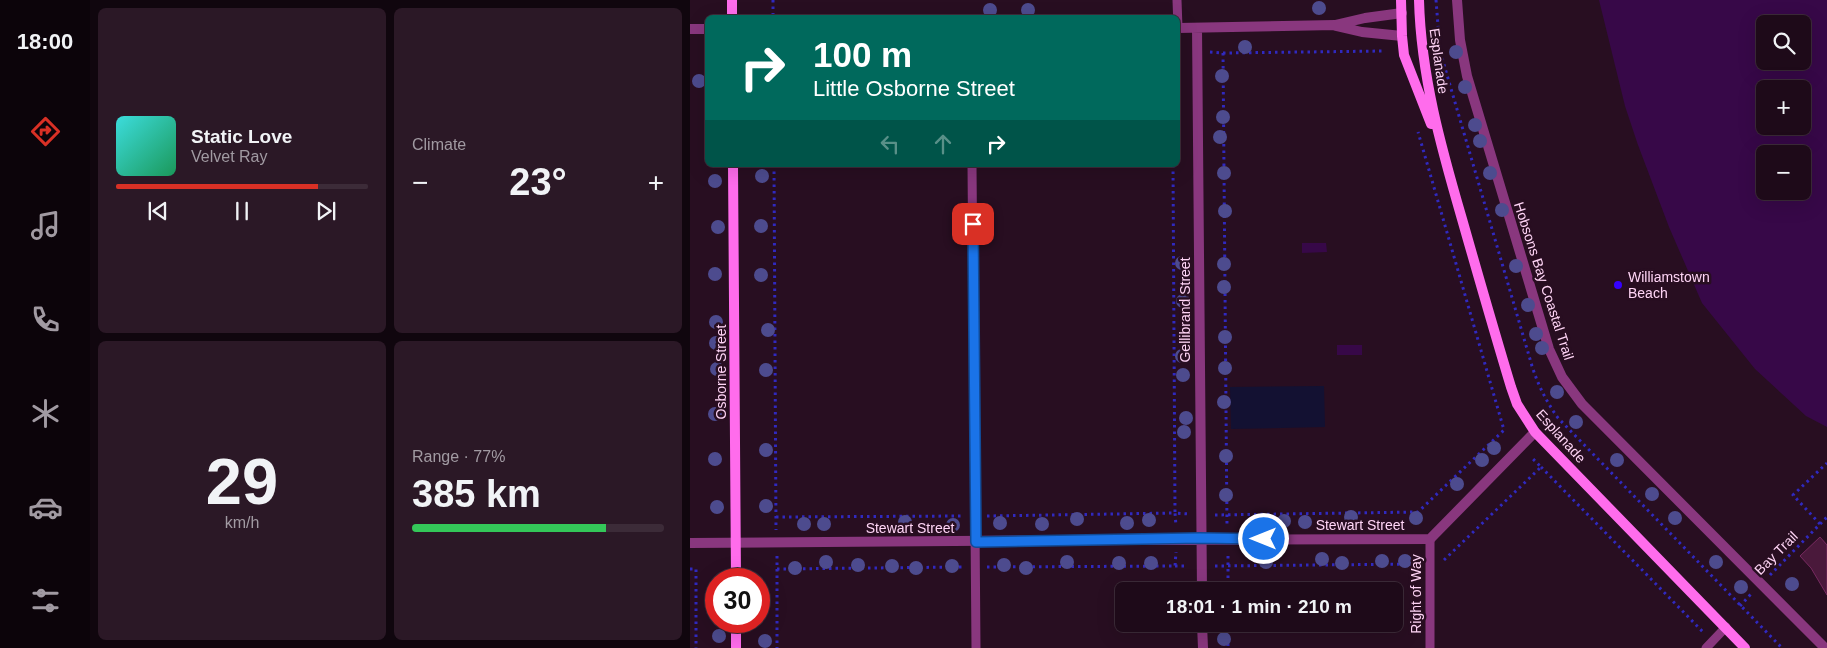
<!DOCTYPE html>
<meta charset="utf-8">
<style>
:root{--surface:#1e0a19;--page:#2b1826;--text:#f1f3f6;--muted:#a19aa2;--line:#3c2b38;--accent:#d93025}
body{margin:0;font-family:Arial,sans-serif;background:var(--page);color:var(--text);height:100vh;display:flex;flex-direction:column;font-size:19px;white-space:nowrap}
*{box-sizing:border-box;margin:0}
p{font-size:16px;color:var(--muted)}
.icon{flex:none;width:28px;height:28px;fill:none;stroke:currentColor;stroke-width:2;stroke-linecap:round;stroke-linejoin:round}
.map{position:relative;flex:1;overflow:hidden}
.drawer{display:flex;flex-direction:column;gap:8px;padding:8px;background:#10060e;width:600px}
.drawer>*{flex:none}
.guide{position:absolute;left:15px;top:15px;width:475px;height:152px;border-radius:8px;box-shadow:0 5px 20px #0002,0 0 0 1px var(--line);background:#00695c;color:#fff;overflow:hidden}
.buttons{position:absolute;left:1066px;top:15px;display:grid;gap:10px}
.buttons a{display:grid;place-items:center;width:55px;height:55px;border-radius:8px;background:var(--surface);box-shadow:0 5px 20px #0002,0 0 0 1px var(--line);font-size:25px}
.speed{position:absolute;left:15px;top:568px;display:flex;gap:10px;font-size:25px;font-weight:700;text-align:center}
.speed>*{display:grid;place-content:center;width:65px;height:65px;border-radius:50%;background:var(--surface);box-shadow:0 5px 20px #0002,0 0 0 1px var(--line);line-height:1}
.speed .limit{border:8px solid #d22;background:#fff;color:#111}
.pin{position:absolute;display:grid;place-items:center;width:42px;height:42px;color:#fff;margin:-21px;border-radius:10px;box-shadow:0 2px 8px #0006}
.me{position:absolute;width:55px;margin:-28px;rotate:270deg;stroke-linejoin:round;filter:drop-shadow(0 0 4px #0008)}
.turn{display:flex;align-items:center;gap:18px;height:105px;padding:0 25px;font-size:22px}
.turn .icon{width:65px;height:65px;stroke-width:2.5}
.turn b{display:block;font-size:35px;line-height:42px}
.lanes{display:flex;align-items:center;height:48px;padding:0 25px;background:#0003;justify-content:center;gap:25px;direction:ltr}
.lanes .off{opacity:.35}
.big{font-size:38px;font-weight:600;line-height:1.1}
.drawer .tile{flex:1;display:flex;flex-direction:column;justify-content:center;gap:8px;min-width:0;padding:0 18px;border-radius:8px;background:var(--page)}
.drawer .dial{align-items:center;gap:0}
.dial b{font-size:65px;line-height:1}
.song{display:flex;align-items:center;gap:15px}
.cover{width:60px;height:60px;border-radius:8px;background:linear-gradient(135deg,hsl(180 70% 55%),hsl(150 70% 35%))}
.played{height:5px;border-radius:2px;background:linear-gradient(90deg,var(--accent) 80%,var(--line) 80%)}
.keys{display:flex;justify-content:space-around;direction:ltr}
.heat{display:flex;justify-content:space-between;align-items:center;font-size:28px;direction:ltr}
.charge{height:8px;border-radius:4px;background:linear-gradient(90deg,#34c759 77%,var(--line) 0)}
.drawer .tiles{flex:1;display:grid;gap:8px;grid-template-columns:repeat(2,1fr)}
.trip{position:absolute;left:425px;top:582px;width:288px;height:50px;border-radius:8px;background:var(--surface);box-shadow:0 5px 20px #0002,0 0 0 1px var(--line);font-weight:600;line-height:50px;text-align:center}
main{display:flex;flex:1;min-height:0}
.tabs{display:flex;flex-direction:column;width:90px;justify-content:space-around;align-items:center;background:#0c040a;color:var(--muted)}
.tabs .icon{width:35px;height:35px}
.tabs .on{color:var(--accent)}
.tabs b{font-size:22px;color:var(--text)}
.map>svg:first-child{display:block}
.green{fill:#131132}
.water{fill:#370848;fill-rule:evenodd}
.building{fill:#4a193b;stroke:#772a60}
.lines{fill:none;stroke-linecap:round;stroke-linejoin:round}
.path{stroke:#3029bf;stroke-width:3;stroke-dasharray:2.5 4;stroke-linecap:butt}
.lane{stroke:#89377e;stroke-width:9}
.street{stroke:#89377e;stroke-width:10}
.secondary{stroke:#ff6cec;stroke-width:10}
.tree{fill:#4d4b8e}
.route-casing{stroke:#114b97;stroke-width:12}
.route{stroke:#1a73e8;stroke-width:9}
.poi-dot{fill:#3501ff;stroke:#280e21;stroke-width:2}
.labels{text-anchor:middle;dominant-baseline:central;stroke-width:5;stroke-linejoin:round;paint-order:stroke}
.street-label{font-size:14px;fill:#ffd5f6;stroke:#280e21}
.poi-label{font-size:14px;fill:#ffd5f6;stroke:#280e21;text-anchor:start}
</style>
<main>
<nav class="tabs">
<b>18:00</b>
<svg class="icon on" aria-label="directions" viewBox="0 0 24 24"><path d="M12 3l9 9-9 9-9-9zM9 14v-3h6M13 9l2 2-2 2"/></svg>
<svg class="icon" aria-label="music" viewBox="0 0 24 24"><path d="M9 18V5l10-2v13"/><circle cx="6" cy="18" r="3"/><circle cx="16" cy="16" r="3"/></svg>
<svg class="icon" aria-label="phone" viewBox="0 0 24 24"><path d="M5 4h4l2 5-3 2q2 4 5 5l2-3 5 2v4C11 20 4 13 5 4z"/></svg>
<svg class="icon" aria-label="climate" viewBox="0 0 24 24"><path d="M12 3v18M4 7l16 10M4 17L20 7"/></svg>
<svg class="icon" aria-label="car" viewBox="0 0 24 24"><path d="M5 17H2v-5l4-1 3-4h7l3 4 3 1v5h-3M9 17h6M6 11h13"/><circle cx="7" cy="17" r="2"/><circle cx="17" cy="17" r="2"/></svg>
<svg class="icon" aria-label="filters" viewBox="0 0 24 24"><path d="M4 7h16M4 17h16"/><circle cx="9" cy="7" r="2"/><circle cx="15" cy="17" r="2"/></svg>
</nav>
<section class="drawer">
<div class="tiles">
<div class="tile">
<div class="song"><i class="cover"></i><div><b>Static Love</b><p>Velvet Ray</p></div></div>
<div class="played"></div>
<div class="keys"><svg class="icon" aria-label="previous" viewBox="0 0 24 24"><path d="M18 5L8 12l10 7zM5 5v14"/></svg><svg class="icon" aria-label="pause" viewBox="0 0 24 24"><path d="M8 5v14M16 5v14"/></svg><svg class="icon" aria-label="next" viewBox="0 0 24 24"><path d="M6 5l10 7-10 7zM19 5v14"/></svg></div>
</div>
<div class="tile"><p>Climate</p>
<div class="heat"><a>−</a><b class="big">23°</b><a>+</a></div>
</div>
<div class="tile dial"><b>29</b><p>km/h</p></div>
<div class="tile"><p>Range · 77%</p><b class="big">385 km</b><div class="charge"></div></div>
</div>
</section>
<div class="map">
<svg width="1137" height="648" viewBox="0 0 1137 648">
<rect width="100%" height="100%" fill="#280e21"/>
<path class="green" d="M634,386L635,427L541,429L540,387Z"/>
<path class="water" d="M909,0H1137V427L1116,416L1065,369L1012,303L979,227L948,145L935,106ZM1075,24H1112V61H1075ZM1075,89H1112V126H1075ZM1075,154H1112V191H1075Z
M612,243H636L637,252L612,253Z
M647,345H672V355H647Z"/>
<path class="building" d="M1130,537L1137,545V595L1121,568L1110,556Z"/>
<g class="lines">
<path class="path" d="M83,0V18
M746,0L750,51L842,366C848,385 856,401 868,418L1092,648
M520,52L533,53L537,526
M533,53L695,51
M84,165L86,530
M483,165L485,513L499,514
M851,467L1014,633
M525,515L728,512L814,430L728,132
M297,516L485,513L486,526
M86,517L273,516
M1130,524L1103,495L1137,463
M87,556V648
M754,560L851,467L841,457
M485,566H498
M525,566L728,564
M297,567L485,566L486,552
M0,569H6V648
M87,569L274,567
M1080,575L1137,517
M538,591V552
M1050,606L1061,594
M538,624V648"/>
<path class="lane" d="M487,0L488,28
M282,165L286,648
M740,539V648
M1016,648L1036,627"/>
<path class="street" d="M767,0L770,40L777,76L859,349L872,377L892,404L1135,648
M646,26L672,32L712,36
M488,28L645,25L675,18L712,13
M507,28L512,591
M0,29H18
M0,543C247,541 493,539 740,539L845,432
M512,624L513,648"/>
<path class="secondary" d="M42,0V18
M711,0L712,36L714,55L741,124
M729,0C731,76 751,147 772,219C788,275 804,331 821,387L827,404L845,432L1055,648
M43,165L46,579
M46,621V648"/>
</g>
<g class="tree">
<circle cx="629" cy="8" r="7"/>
<circle cx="300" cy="10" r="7"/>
<circle cx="338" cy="10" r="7"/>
<circle cx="555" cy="47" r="7"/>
<circle cx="766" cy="52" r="7"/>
<circle cx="532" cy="76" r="7"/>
<circle cx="9" cy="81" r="7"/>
<circle cx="775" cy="87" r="7"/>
<circle cx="533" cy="117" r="7"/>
<circle cx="785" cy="125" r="7"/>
<circle cx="530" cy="137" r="7"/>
<circle cx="790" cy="141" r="7"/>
<circle cx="534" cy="173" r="7"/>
<circle cx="800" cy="173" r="7"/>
<circle cx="72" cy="176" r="7"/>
<circle cx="25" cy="181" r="7"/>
<circle cx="812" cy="210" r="7"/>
<circle cx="535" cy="211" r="7"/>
<circle cx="71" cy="226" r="7"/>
<circle cx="278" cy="226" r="7"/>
<circle cx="28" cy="227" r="7"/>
<circle cx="492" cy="263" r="7"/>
<circle cx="534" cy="264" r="7"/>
<circle cx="826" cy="266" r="7"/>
<circle cx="25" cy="274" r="7"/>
<circle cx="71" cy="275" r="7"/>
<circle cx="534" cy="287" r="7"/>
<circle cx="493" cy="301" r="7"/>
<circle cx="838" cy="305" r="7"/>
<circle cx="26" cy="322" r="7"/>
<circle cx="78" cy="330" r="7"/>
<circle cx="846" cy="334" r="7"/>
<circle cx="535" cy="337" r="7"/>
<circle cx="26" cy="343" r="7"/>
<circle cx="852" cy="348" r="7"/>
<circle cx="492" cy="356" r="7"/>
<circle cx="535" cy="368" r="7"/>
<circle cx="27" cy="369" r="7"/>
<circle cx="76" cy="370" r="7"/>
<circle cx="493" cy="375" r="7"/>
<circle cx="867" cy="392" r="7"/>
<circle cx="534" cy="402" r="7"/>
<circle cx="25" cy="414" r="7"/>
<circle cx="496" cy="418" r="7"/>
<circle cx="886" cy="422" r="7"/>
<circle cx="494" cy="432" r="7"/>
<circle cx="804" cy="448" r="7"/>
<circle cx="76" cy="450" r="7"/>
<circle cx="536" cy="456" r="7"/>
<circle cx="25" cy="459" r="7"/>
<circle cx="792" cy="460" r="7"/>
<circle cx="927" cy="460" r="7"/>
<circle cx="767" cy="484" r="7"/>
<circle cx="962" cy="494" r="7"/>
<circle cx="536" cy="495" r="7"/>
<circle cx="76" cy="506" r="7"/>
<circle cx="27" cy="507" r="7"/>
<circle cx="661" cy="517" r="7"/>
<circle cx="726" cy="518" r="7"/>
<circle cx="985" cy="518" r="7"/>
<circle cx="387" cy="519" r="7"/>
<circle cx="459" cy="520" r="7"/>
<circle cx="594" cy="521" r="7"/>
<circle cx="215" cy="522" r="7"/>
<circle cx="615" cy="522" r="7"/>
<circle cx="310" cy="523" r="7"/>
<circle cx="437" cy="523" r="7"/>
<circle cx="114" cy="524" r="7"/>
<circle cx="134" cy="524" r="7"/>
<circle cx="352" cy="524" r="7"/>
<circle cx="263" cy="525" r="7"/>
<circle cx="632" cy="559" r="7"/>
<circle cx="692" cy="561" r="7"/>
<circle cx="715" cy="561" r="7"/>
<circle cx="136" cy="562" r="7"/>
<circle cx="377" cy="562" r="7"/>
<circle cx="576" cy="562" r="7"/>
<circle cx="1026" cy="562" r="7"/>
<circle cx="429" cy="563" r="7"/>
<circle cx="461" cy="563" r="7"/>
<circle cx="652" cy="563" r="7"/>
<circle cx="168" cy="565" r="7"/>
<circle cx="314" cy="565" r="7"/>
<circle cx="202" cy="566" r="7"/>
<circle cx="262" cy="566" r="7"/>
<circle cx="105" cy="568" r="7"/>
<circle cx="226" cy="568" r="7"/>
<circle cx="336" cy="568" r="7"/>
<circle cx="1102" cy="584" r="7"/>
<circle cx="1051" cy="587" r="7"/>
<circle cx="29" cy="636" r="7"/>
<circle cx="534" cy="639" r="7"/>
<circle cx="75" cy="641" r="7"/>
</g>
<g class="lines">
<g class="route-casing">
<path id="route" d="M283,224L286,542L510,538L574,539"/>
</g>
<use href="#route" class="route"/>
</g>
<circle class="poi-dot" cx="928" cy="285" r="5"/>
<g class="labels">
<g class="street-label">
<text transform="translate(749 61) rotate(82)">Esplanade</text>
<text transform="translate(854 281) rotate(72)">Hobsons Bay Coastal Trail</text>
<text transform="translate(495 310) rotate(-90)">Gellibrand Street</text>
<text transform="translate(31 372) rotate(-90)">Osborne Street</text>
<text transform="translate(871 436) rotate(48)">Esplanade</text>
<text x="670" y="525">Stewart Street</text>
<text x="220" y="528">Stewart Street</text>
<text transform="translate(1086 553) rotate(-45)">Bay Trail</text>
<text transform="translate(726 594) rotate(-90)">Right of Way</text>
</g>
<g class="poi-label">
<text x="938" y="277">Williamstown<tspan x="938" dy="16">Beach</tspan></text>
</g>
</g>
</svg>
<div class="buttons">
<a><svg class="icon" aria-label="search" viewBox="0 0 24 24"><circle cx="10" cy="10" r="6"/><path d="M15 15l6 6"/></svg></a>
<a>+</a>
<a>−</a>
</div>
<div class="speed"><div class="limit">30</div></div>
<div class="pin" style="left:283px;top:224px;background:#d93025"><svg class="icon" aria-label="arrive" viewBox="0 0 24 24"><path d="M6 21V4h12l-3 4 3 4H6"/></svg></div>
<svg class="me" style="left:574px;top:539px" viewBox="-20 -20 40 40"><circle r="17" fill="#1a73e8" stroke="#fff" stroke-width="3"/><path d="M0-11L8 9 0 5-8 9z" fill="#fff"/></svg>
<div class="trip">18:01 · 1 min · 210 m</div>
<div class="guide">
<div class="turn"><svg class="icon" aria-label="right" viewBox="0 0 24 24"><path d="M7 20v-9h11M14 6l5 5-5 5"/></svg><div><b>100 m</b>Little Osborne Street</div></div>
<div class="lanes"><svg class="icon off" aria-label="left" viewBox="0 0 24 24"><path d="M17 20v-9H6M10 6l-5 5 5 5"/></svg><svg class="icon off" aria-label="ahead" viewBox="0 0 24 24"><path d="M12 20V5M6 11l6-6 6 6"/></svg><svg class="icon" aria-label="right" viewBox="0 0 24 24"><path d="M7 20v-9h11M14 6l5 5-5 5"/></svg></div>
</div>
</div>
</main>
